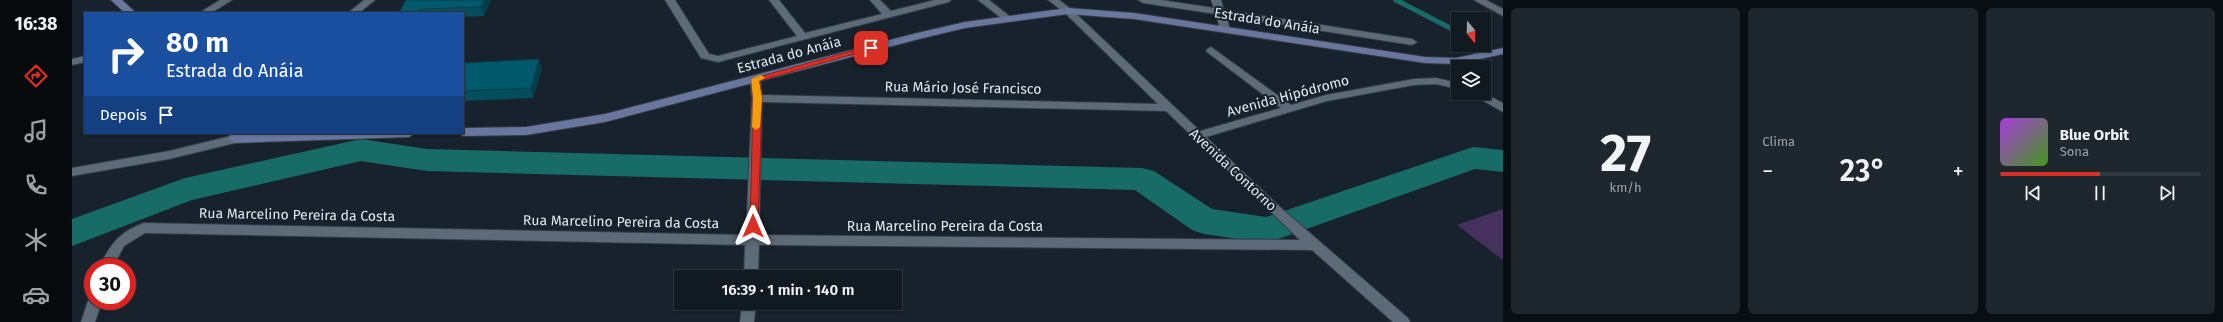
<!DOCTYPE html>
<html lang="pt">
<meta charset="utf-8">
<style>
:root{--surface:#111a21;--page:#1e272e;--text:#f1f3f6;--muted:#9ca1a5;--line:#30383f;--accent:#d93025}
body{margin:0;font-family:"Fira Sans",sans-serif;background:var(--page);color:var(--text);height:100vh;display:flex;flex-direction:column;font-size:15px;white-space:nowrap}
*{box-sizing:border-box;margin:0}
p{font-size:13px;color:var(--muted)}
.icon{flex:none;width:22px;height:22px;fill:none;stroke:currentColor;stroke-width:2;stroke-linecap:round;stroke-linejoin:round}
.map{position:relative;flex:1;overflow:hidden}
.sheet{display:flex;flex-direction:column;gap:8px;padding:8px;background:#090e12;width:720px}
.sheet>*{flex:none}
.banner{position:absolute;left:12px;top:12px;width:380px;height:122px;border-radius:0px;box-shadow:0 1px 3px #0004,0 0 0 1px var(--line);background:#1a4fa0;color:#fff;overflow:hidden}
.needle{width:26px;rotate:161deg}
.fabs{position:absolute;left:1379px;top:12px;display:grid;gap:8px}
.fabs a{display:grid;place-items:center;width:40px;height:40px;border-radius:0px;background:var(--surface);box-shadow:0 1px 3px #0004,0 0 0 1px var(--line);font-size:20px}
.speed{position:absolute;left:12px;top:258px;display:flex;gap:8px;font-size:20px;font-weight:700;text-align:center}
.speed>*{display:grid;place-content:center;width:52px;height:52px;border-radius:50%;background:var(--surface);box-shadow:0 1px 3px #0004,0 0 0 1px var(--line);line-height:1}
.speed .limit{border:6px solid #d22;background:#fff;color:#111}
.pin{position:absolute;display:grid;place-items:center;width:34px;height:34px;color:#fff;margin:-17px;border-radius:8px;box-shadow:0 2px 6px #0006}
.me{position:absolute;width:44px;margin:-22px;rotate:0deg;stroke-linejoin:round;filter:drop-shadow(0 0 3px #0008)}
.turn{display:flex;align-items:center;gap:14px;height:84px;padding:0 16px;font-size:18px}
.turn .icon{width:52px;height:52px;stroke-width:2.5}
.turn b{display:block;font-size:28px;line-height:34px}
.then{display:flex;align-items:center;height:38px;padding:0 16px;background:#0003;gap:8px;font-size:15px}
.big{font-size:30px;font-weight:600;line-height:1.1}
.sheet .widget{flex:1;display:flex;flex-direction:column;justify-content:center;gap:6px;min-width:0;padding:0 14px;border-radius:6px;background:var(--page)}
.sheet .dial{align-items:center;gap:0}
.dial b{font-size:52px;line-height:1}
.song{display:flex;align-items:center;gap:12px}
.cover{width:48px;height:48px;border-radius:6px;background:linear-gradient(135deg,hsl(280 70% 55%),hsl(100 70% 35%))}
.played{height:4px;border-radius:2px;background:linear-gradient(90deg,var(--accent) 50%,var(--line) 50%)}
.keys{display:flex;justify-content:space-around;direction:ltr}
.heat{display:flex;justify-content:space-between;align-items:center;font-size:22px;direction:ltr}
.sheet .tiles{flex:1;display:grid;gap:8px;grid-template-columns:repeat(3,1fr)}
.trip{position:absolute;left:602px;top:270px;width:228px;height:40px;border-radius:0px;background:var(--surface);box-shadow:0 1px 3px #0004,0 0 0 1px var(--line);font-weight:600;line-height:40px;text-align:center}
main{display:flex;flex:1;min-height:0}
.menu{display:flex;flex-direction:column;width:72px;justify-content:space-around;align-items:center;background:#070a0d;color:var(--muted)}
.menu .icon{width:28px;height:28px}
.menu .active{color:var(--accent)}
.menu b{font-size:18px;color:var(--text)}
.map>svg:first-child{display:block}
.green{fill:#46305e}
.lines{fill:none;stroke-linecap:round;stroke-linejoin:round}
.stream{stroke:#176c68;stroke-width:5}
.river{fill:#176c68;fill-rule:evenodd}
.street-casing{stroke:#343b44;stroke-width:2}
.secondary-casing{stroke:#343b44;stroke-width:2}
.street{fill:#5d6a77;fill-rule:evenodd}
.secondary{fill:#69769d;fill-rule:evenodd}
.wall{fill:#034d5d}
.shaded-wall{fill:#023e4c}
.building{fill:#03596c;stroke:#023e4c}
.route{fill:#d93025;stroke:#8d1f18}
.slow{fill:#f59e0b}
.labels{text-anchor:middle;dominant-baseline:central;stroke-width:4;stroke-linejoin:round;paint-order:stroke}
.street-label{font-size:14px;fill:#e0e7ee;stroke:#17222c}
</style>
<main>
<nav class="menu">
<b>16:38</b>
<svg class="icon active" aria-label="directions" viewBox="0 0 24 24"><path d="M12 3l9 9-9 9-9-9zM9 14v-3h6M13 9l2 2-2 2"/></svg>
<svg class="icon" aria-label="music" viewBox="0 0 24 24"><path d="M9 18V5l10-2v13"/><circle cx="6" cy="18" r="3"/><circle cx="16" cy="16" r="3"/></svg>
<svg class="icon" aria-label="phone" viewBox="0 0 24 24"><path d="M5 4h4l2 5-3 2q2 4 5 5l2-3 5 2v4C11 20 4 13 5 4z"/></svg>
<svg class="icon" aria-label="climate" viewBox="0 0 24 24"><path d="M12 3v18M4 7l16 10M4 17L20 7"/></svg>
<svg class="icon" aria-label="car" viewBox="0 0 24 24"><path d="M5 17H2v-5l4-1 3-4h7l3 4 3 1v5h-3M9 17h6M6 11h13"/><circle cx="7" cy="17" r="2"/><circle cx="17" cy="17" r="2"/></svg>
</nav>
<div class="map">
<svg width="1431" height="322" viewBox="0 0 1431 322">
<rect width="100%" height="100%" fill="#17222c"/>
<path class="green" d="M1431,209V260L1385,225Z"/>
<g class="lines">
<path class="stream" d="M1324,0L1386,32"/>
<path class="river" d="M289,139L355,149L1070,168L1082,171L1140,209L1194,217L1401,147L1431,150V172L1403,169L1195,243L1132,234L1120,230L1063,190L355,171L289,161L120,200L0,246V219L113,178Z"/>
<g class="street-casing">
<path id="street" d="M148,0H160L139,13H127Z
M292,0H303L287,13H276Z
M593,0H603L637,54L646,56L725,36L697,0H707L733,33L810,14L798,0H808L819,11L863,0H879L877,2L646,62L629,58Z
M906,0H917L941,19L936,22L933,21Z
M976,0H987L999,9L1128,131L1209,108L1135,52L1134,50L1139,47L1219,105L1254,95L1342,79L1364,78L1386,83V89L1364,84L1342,85L1255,101L1134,137L1209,208L1336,318L1338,322H1321L1240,250L687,245L686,277H672L673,245L73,233L52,246L41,267H27C38,245 48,231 72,223L674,235L680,98L678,79L683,76L688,79L690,95L1086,104L993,13ZM690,102L1094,111L1228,240L687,235Z
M1066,0H1089L1142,8L1139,0H1149L1152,10L1340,39L1345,42L1340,45L1154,16L1158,29L1153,32L1148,29L1144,14L1071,3Z
M1402,0H1414L1431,9V16Z
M13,56V62L0,65V59Z
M1397,93H1411L1431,103V112Z
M163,135L167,136L169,139L167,142L97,159L0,176V168L97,151Z
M21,296V301H30L23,322H9L16,301Z
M670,303H684L682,322H668Z"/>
</g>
<g class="secondary-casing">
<path id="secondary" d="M39,0H50L64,13H53Z
M996,8L1062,13L1353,57L1384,58L1431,48V54L1384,64L1353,63L1062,19L996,14L893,28L847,39L533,122L454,135L391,136L386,133H391V128L454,127L533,114L845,33L893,22Z
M158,133H170L169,135L343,133L337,137L163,143L157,139Z"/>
</g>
<use href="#street" class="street"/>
<use href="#secondary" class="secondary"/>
</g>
<path class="wall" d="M334,0H419L412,16L391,17V13H327Z
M391,63L470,69L461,98L391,101Z"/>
<path class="shaded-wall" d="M412,0H419L412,16L409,7Z
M467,59L470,69L461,98L459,88Z"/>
<path class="building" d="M334,0H412L409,7L347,9L346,13H327Z
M467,59L459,88L391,91V63Z"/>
<path class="route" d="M797,46L803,48L687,81L690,98L686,226L685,229H678L681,98L679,79Z"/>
<path class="slow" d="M689,75L693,78L687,81L690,98L688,127L684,130L680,127L681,98L679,79Z"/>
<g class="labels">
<g class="street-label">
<text transform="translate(1195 21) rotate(9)">Estrada do Anáia</text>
<text transform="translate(717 55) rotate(-15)">Estrada do Anáia</text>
<text transform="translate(891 88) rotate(1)">Rua Mário José Francisco</text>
<text transform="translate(1216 96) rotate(-15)">Avenida Hipódromo</text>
<text transform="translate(1161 170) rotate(43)">Avenida Contorno</text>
<text transform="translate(225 215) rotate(1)">Rua Marcelino Pereira da Costa</text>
<text transform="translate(549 222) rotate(1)">Rua Marcelino Pereira da Costa</text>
<text x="873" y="226">Rua Marcelino Pereira da Costa</text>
</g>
</g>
</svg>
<div class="fabs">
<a><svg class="needle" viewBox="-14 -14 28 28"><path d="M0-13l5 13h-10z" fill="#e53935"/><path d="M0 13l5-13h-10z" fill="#9ca1a5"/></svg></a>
<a><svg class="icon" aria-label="layers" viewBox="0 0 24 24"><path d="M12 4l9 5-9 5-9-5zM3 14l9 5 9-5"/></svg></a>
</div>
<div class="speed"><div class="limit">30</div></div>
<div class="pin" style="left:799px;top:48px;background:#d93025"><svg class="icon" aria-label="arrive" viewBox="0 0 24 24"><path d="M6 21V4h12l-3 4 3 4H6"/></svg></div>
<svg class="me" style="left:681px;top:226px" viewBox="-20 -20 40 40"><path d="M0-17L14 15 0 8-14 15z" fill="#d93025" stroke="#fff" stroke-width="4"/></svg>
<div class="trip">16:39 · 1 min · 140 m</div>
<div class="banner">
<div class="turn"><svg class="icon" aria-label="right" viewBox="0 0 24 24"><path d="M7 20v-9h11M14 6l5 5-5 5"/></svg><div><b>80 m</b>Estrada do Anáia</div></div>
<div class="then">Depois<svg class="icon" aria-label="arrive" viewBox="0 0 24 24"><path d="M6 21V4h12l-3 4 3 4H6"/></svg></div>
</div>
</div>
<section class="sheet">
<div class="tiles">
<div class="widget dial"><b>27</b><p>km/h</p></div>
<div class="widget"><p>Clima</p>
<div class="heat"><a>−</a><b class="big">23°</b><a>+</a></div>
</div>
<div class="widget">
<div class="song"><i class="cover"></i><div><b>Blue Orbit</b><p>Sona</p></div></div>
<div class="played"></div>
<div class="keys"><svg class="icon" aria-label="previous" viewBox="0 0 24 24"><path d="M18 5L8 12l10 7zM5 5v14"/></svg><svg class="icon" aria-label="pause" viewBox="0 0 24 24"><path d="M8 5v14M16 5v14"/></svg><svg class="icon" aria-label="next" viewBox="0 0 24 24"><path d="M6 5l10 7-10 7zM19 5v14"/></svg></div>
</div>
</div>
</section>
</main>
